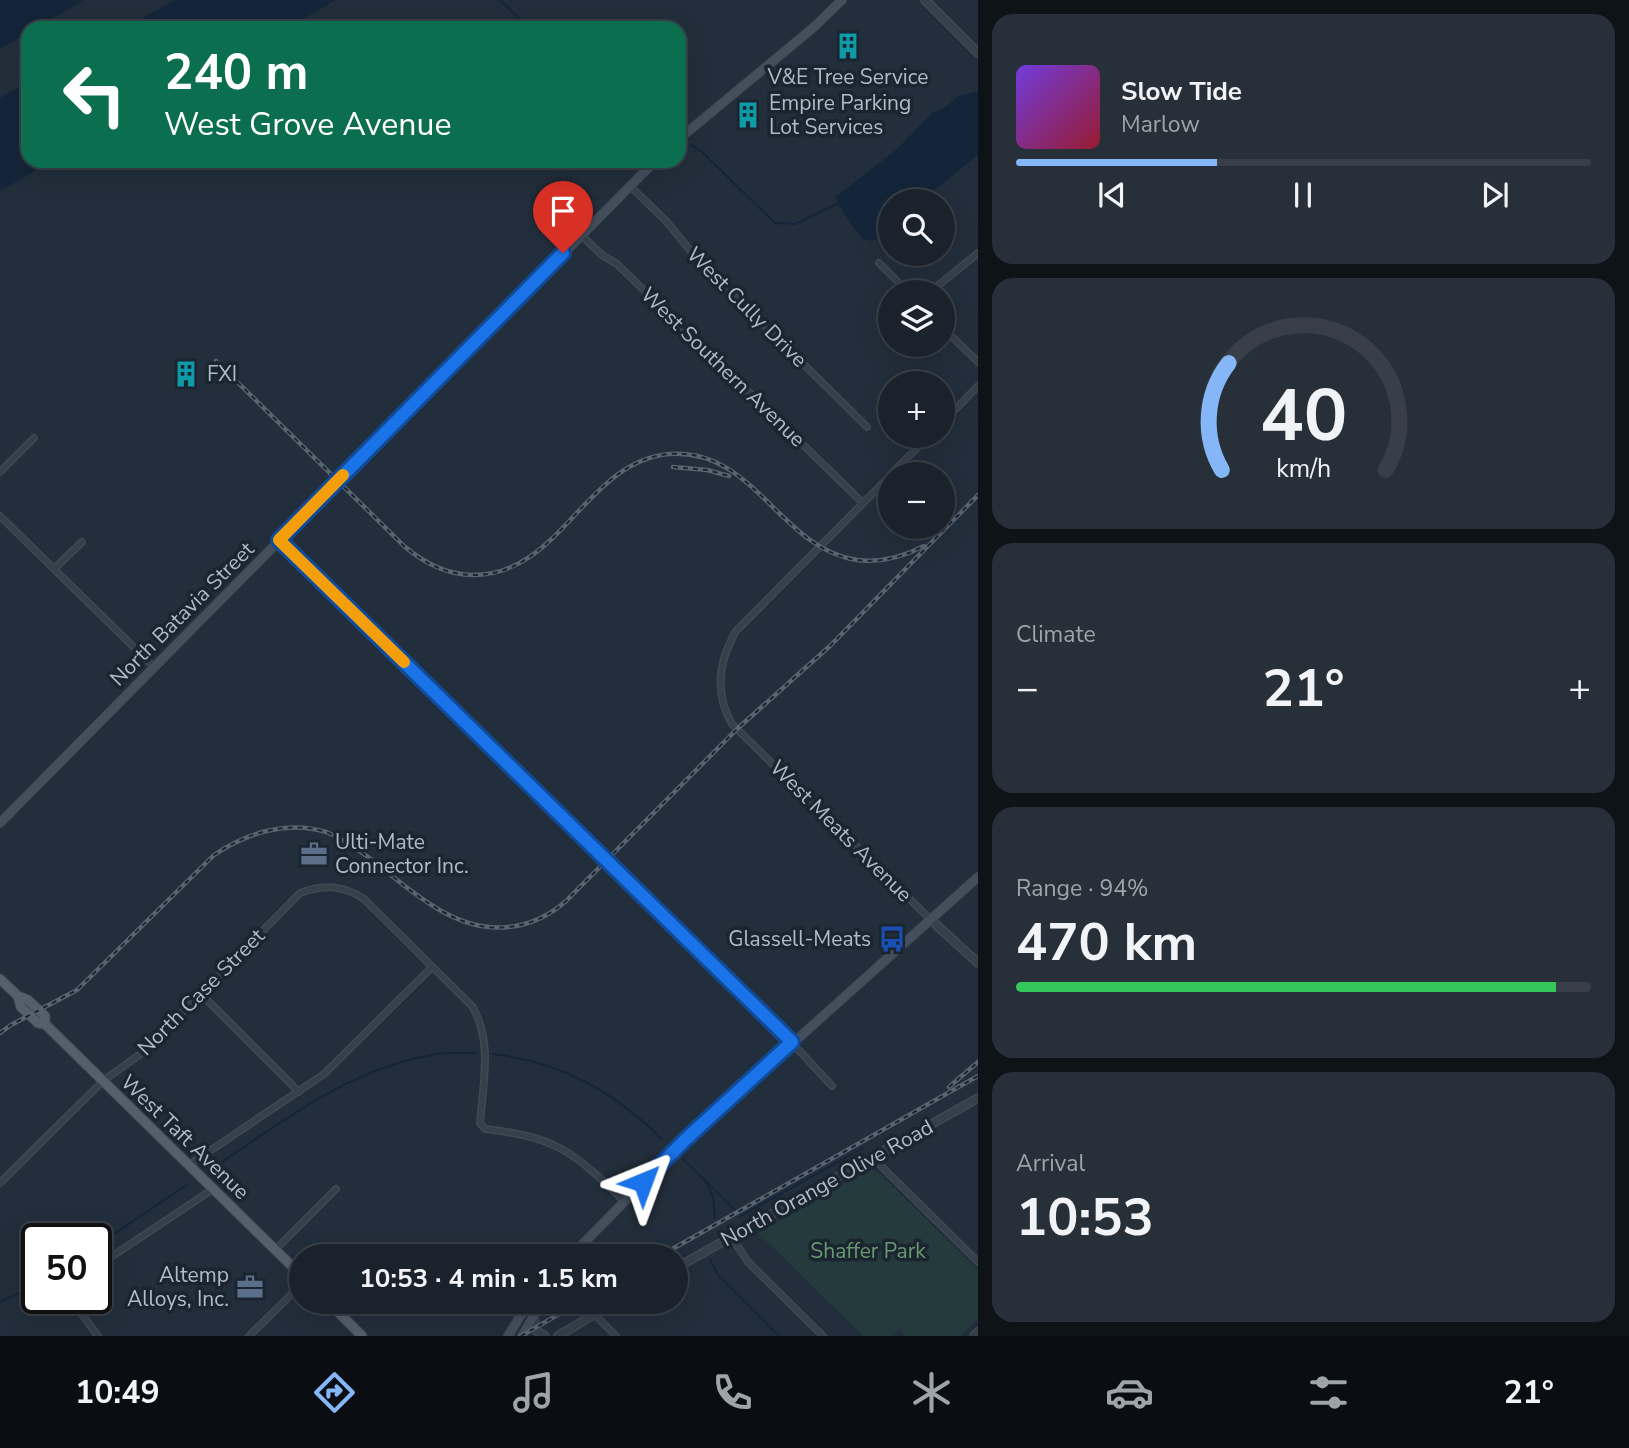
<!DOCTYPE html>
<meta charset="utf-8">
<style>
:root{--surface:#1a222c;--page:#272f38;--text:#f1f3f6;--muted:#9fa4a9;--line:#383f48;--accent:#85b7f8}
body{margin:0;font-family:"Nunito Sans",sans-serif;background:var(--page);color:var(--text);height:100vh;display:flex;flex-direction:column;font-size:26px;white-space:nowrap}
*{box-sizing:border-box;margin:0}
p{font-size:23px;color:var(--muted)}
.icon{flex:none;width:38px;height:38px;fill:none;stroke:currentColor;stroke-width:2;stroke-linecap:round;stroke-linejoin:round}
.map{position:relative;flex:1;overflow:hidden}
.drawer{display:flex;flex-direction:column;gap:14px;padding:14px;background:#0e1318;width:651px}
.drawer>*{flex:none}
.guide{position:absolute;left:21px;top:21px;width:665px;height:147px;border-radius:21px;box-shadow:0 7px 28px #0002,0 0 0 2px var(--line);background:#0b6e4f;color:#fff;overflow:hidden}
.tools{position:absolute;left:878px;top:189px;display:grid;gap:14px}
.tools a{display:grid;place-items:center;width:77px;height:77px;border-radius:50%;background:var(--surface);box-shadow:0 7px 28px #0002,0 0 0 2px var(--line);font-size:35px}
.speed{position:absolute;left:21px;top:1223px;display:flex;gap:14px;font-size:35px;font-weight:700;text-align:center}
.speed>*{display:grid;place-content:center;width:91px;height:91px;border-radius:50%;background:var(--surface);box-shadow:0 7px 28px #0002,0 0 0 2px var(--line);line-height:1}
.speed .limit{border:4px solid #111;border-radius:10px;background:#fff;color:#111}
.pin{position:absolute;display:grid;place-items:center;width:60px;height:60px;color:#fff;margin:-72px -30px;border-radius:50% 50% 50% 0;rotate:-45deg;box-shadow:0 0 7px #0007}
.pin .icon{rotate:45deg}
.me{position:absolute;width:77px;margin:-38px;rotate:44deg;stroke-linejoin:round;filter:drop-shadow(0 0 5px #0008)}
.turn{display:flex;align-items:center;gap:24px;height:147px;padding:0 28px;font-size:32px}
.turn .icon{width:91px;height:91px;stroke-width:2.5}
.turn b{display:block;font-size:49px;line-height:60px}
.big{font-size:52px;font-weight:700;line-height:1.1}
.drawer .widget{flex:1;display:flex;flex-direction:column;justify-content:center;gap:10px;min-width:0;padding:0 24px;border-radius:21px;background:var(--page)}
.drawer .dial{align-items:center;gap:0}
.dial svg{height:182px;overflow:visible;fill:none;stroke:var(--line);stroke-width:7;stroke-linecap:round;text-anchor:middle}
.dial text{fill:var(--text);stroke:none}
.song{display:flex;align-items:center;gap:21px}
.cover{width:84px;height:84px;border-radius:10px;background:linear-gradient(135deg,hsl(260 70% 55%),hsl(350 70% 35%))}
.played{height:7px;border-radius:4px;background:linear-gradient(90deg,var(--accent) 35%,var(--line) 35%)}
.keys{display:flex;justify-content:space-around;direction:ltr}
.heat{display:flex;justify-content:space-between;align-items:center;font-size:38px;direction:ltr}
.charge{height:10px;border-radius:5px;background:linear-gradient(90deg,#34c759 94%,var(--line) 0)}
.trip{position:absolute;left:289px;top:1244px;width:399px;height:70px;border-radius:35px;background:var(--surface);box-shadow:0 7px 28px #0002,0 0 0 2px var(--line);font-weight:700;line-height:70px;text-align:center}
.tabs{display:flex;height:112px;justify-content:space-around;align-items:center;background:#0a0e12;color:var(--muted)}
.tabs .icon{width:49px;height:49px}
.tabs .selected{color:var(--accent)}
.tabs b{font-size:32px;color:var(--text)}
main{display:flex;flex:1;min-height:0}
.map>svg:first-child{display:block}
.green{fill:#243a3c}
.water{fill:#152539}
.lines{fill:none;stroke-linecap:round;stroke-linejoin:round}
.stream{stroke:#152539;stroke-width:2}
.minor-casing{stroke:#3f4954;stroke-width:8}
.tertiary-casing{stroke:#3f4954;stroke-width:10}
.secondary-casing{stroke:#3f4954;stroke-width:10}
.primary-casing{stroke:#3f4954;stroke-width:11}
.minor{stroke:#36404b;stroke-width:5}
.tertiary{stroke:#36404b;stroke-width:7}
.secondary{stroke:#444f5e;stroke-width:8}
.primary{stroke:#545f6b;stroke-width:9}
.rail-casing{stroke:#586472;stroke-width:4.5}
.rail{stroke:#1b2530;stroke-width:2;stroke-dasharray:5;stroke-linecap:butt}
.route-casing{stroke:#114b97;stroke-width:18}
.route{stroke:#1a73e8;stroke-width:12}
.slow{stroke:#f59e0b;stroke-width:12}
.labels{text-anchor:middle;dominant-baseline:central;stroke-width:7;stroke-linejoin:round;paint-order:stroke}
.poi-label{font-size:21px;fill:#b1bac7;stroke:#1b2530;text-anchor:start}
.street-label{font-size:21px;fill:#b1bac7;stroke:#1b2530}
.park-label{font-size:21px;fill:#689871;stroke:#1b2530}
</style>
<main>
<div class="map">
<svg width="978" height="1336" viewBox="0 0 978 1336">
<rect width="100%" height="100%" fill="#222e3b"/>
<path class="green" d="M868,1170L877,1171L978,1270V1319L961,1336H905L898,1329L891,1336H863L758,1233Z"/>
<path class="water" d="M0,0H84L36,28H28V33L0,49Z
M175,0H336L287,28H125Z
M28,82V161H52L0,191V98Z
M978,91V155L921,201H891V226L874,241L865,240C851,228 844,213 835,197L897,149L933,112L944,108L959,96Z"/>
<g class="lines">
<path class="stream" d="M500,0L529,28
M691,145L701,151L775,223L795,224L839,203
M493,1054C564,1063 611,1090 662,1139
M683,1159L735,1210
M213,1168C284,1121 349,1068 437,1054C449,1052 462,1053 475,1053
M706,1182L713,1197L715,1218
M739,1217L863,1148
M96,1246L188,1184
M710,1260L718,1275L779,1336
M0,1302L37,1284"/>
<g class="minor-casing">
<path id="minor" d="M630,186L666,221L694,255L867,427
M581,235L602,255L617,264L863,503
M879,263L908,292
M930,292L978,253
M943,328L978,362
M943,422L978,386
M0,472L34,438
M891,474L929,436
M891,475L736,631C719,661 714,693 732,724L931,920
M0,516L154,667
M279,540L781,1031L832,1086
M54,569L82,542
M200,993L299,1092
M873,1158L978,1262
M189,1165L324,1074L432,967
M0,1183L103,1081L142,1053L300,893C323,884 343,885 364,899L472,1006C493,1041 483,1083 480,1123L485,1129C556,1137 574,1152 624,1201
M731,1236L748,1262L823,1336
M275,1250L336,1189
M96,1267L213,1189
M70,1298L98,1336
M594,1314L616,1336
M249,1336L301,1285"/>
</g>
<g class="tertiary-casing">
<path id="tertiary" d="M925,0L978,53
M931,920L978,963
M676,1268L978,1098
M534,1316L535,1330L545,1336
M558,1336L615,1302
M974,1336L978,1332"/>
</g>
<g class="secondary-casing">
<path id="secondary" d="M679,139L814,27L842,0
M0,823L655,161
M571,1256L686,1139L978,877
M508,1336L529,1302
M522,1336L542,1302"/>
</g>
<g class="primary-casing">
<path id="primary" d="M0,979L18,996L21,1007L38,1023L45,1024L301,1275
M18,996L28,1000L45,1016V1024
M328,1302L362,1336"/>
</g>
<use href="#minor" class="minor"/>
<use href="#tertiary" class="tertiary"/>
<use href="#secondary" class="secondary"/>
<use href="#primary" class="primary"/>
<g class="rail-casing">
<path id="rail" d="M216,361L404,546C424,563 445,574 471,575C561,577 584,462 669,454C754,447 780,549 857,560C881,563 903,557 924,546
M673,467L707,470L729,476
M0,1033L11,1025L77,990L214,855C246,833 288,820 326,832C342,838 355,848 368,857C409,888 453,933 508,927C530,925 549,916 566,901L737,729L831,645L978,495
M949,1087L978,1062
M660,1256L978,1076
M521,1336L580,1302"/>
</g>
<use href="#rail" class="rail"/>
</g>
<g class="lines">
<g class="route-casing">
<path id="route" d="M563,253L279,540L792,1042L686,1139L643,1182"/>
</g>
<use href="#route" class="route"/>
<path class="slow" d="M343,475L279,540L404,662"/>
</g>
<defs>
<g id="building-bare" transform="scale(2.1)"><path d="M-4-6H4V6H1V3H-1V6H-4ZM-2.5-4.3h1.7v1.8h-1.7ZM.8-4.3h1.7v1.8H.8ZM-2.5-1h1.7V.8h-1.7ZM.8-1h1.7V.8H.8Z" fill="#0f9aa8" stroke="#1b2530" stroke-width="2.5" paint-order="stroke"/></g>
<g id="office-bare" transform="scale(2.1)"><path d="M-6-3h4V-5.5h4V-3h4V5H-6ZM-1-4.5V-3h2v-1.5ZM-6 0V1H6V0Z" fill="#5c6f8a" stroke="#1b2530" stroke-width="2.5" paint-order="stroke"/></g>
<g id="bus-bare" transform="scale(2.1)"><path d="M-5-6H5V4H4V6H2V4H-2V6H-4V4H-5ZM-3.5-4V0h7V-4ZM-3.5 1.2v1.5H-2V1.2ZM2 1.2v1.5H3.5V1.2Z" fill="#1a4fb4" stroke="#1b2530" stroke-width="2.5" paint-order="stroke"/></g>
</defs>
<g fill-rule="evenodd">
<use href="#building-bare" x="848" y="46"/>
<use href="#building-bare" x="748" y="115"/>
<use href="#building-bare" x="186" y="374"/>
<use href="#office-bare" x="314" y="854"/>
<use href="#bus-bare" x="892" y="939"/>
<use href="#office-bare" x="250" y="1287"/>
</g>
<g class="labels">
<g class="poi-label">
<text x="848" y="77" text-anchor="middle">V&amp;E Tree Service</text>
<text x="769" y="103">Empire Parking<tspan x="769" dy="24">Lot Services</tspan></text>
<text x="207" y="374">FXI</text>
<text x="335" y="842">Ulti-Mate<tspan x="335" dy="24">Connector Inc.</tspan></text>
<text x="871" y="939" text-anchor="end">Glassell-Meats</text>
<text x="229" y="1275" text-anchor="end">Altemp<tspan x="229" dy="24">Alloys, Inc.</tspan></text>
</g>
<g class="street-label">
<text transform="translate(747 307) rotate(45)">West Cully Drive</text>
<text transform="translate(723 367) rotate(44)">West Southern Avenue</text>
<text transform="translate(182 614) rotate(-45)">North Batavia Street</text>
<text transform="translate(841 831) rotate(45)">West Meats Avenue</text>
<text transform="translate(201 992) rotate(-45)">North Case Street</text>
<text transform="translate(185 1137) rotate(44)">West Taft Avenue</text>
<text transform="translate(827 1183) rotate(-29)">North Orange Olive Road</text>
</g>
<g class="park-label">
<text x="868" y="1251">Shaffer Park</text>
</g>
</g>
</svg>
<div class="tools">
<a><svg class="icon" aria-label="search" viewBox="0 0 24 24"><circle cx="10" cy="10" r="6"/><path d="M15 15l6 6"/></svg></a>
<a><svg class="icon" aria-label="layers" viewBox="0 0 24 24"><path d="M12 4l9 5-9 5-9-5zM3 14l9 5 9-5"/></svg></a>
<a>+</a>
<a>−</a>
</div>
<div class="speed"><div class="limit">50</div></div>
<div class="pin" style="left:563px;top:253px;background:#d93025"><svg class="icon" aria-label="arrive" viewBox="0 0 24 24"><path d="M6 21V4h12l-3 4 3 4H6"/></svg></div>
<svg class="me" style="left:643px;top:1182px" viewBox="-20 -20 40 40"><path d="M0-17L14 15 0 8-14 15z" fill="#1a73e8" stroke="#fff" stroke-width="4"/></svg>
<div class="trip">10:53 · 4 min · 1.5 km</div>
<div class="guide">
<div class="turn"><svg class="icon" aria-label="left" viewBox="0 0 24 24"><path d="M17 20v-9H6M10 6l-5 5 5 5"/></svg><div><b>240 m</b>West Grove Avenue</div></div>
</div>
</div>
<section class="drawer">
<div class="widget">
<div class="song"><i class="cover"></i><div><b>Slow Tide</b><p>Marlow</p></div></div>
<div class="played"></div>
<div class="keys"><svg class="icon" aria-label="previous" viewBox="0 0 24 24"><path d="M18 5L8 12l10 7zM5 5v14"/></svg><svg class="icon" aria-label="pause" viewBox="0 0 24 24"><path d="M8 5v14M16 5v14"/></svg><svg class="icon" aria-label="next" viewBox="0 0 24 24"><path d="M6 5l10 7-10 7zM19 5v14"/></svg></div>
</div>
<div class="widget dial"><svg viewBox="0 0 100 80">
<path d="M14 69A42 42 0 1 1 86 69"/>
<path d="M14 69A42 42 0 0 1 17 22" stroke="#85b7f8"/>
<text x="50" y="56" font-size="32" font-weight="700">40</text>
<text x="50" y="72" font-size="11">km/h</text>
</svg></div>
<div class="widget"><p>Climate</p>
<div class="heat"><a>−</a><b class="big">21°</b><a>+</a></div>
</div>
<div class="widget"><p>Range · 94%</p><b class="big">470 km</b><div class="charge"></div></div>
<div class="widget"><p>Arrival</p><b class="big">10:53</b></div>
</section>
</main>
<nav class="tabs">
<b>10:49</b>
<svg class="icon selected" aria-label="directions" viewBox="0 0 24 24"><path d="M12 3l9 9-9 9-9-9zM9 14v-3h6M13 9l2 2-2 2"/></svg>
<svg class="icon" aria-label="music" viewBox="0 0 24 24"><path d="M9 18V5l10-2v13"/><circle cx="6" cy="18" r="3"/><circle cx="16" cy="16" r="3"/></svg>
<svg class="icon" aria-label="phone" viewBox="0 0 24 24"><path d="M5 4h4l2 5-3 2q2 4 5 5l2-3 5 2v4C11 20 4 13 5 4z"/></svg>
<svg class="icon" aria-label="climate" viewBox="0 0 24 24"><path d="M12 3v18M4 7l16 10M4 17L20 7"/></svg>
<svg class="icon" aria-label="car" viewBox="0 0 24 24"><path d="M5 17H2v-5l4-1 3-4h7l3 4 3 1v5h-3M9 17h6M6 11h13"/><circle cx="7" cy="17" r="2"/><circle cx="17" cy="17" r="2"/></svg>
<svg class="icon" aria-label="filters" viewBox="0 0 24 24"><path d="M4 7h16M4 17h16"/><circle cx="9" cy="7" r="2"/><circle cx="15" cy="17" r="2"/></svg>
<b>21°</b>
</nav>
